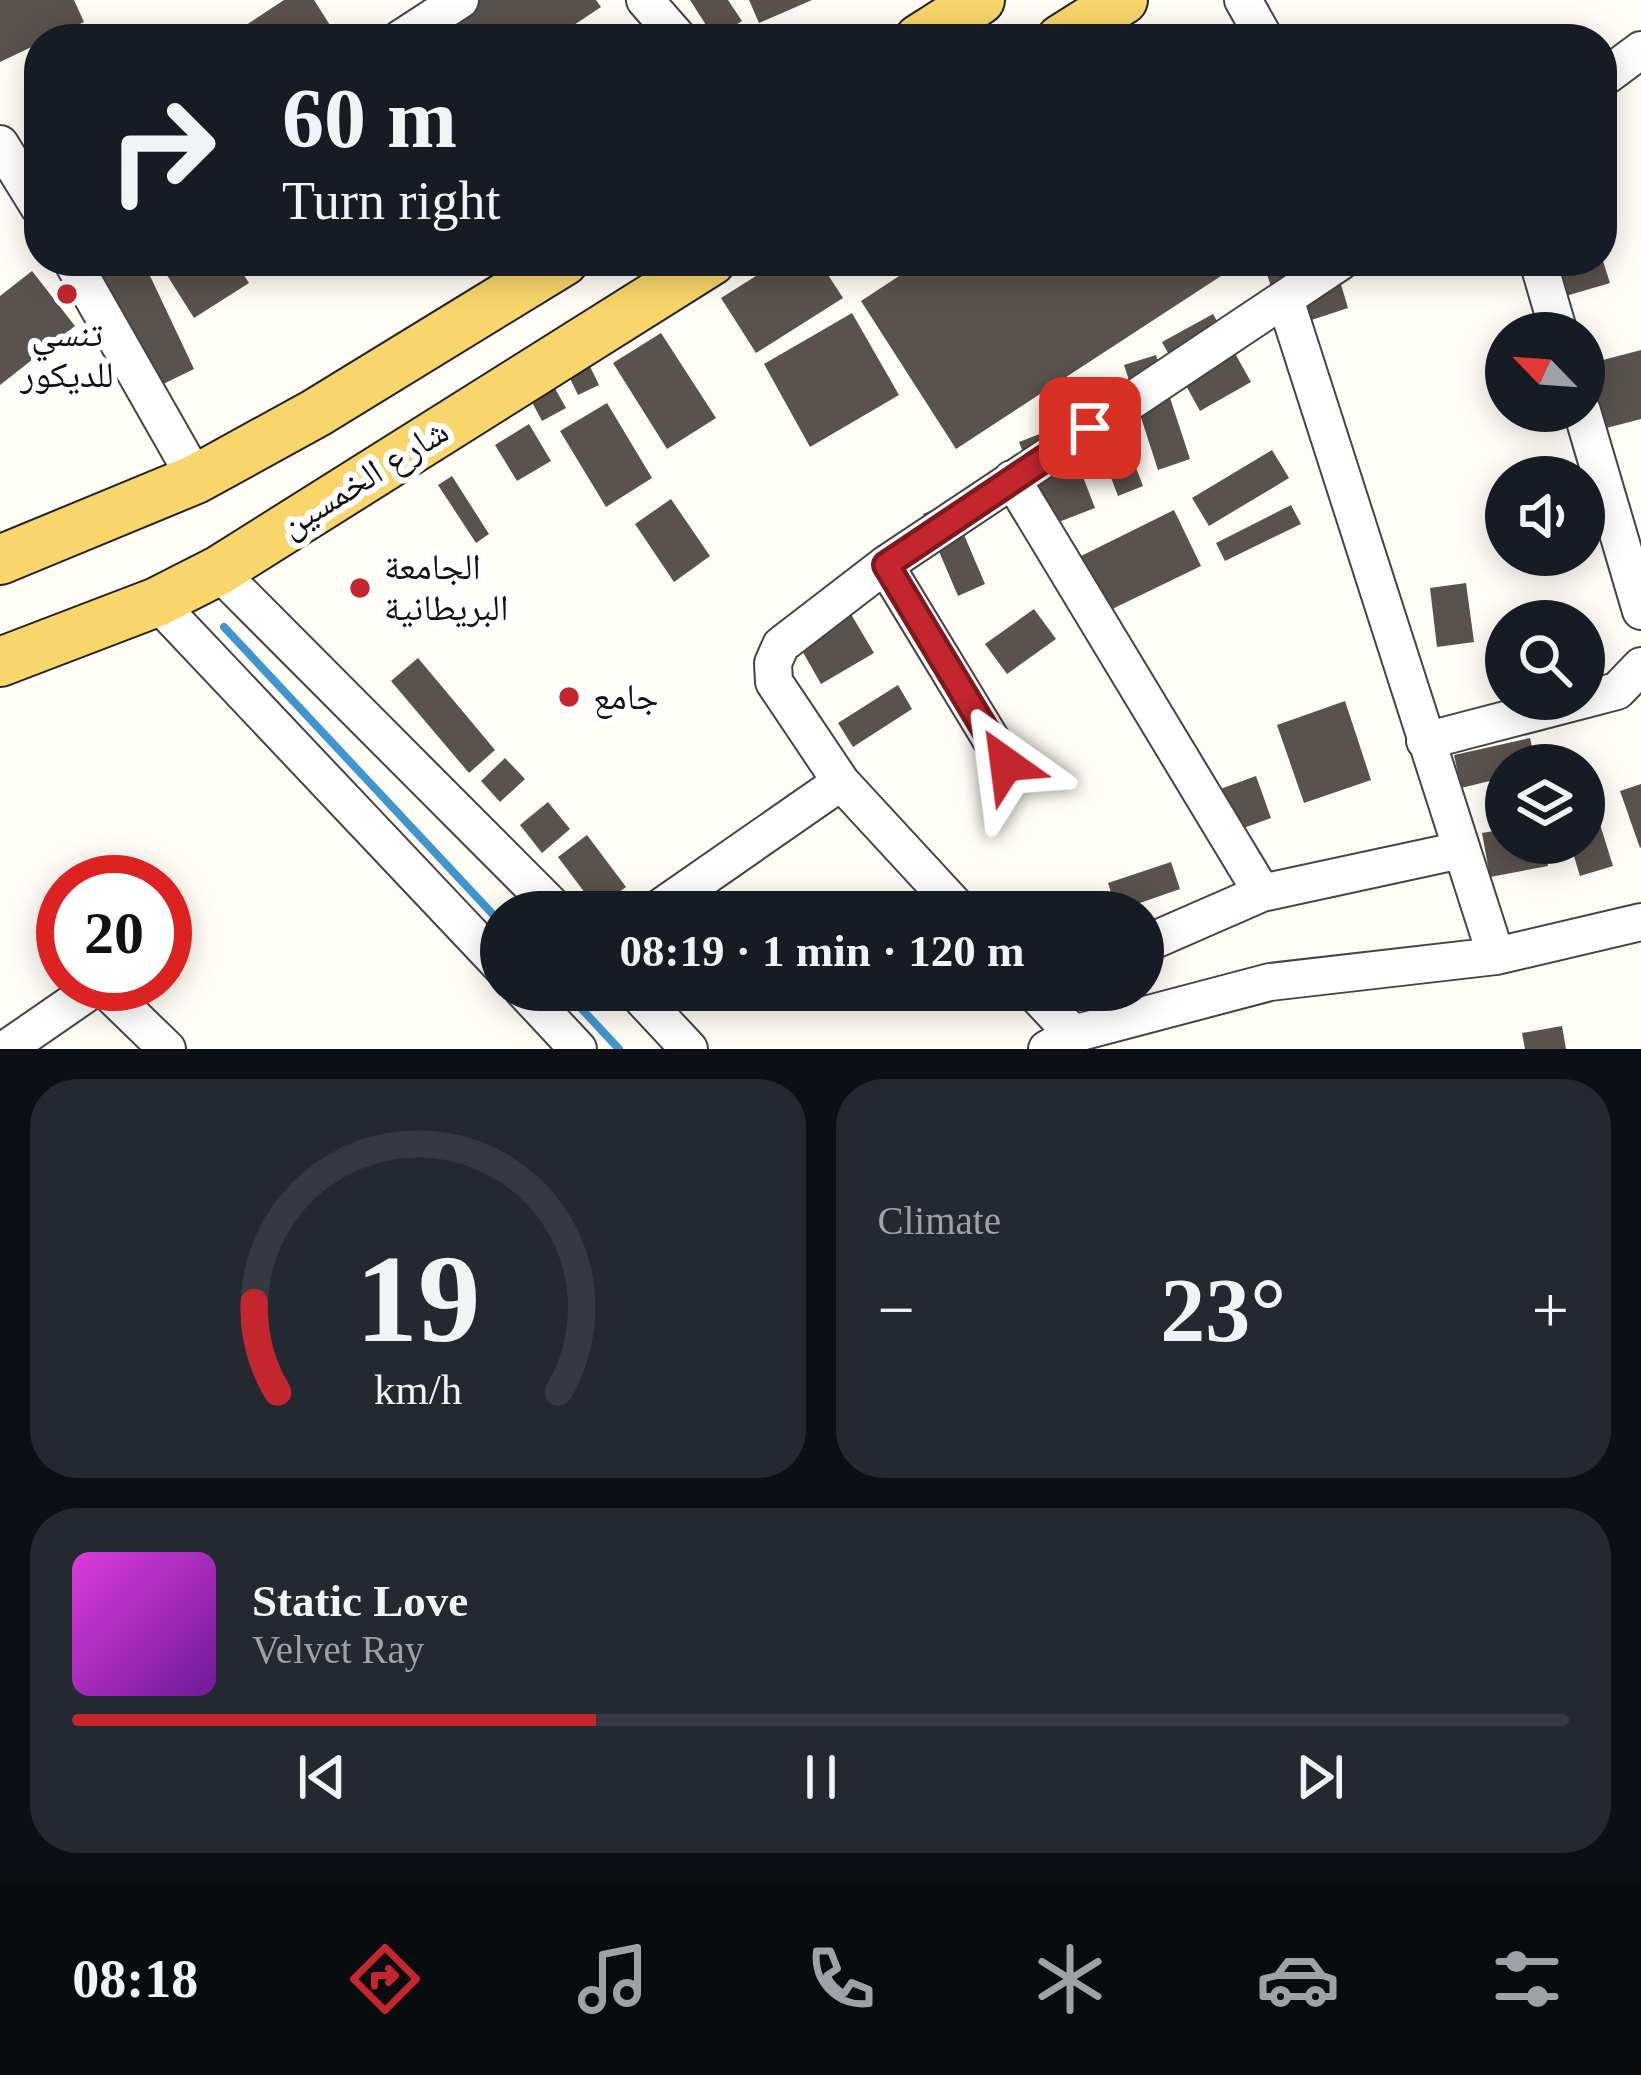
<!DOCTYPE html>
<meta charset="utf-8">
<style>
:root{--surface:#171b24;--page:#242831;--text:#f1f3f6;--muted:#9ea1a6;--line:#363941;--accent:#c4262e}
body{margin:0;font-family:"Times New Roman","Noto Naskh Arabic",serif;background:var(--page);color:var(--text);height:100vh;display:flex;flex-direction:column;font-size:45px;white-space:nowrap}
*{box-sizing:border-box;margin:0}
p{font-size:39px;color:var(--muted)}
.icon{flex:none;width:66px;height:66px;fill:none;stroke:currentColor;stroke-width:2;stroke-linecap:round;stroke-linejoin:round}
.map{position:relative;height:1049px;overflow:hidden}
.drawer{display:flex;flex-direction:column;gap:30px;padding:30px;background:#0d0f14;flex:1}
.drawer>*{flex:none}
.banner{position:absolute;left:24px;top:24px;width:1593px;height:252px;border-radius:48px;box-shadow:0 6px 30px #0003;background:#171b24;color:var(--text);overflow:hidden}
.needle{width:78px;rotate:295deg}
.tools{position:absolute;left:1485px;top:312px;display:grid;gap:24px}
.tools a{display:grid;place-items:center;width:120px;height:120px;border-radius:50%;background:var(--surface);box-shadow:0 6px 30px #0003;font-size:60px}
.speed{position:absolute;left:36px;top:855px;display:flex;gap:24px;font-size:60px;font-weight:700;text-align:center}
.speed>*{display:grid;place-content:center;width:156px;height:156px;border-radius:50%;background:var(--surface);box-shadow:0 6px 30px #0003;line-height:1}
.speed .limit{border:18px solid #d22;background:#fff;color:#111}
.pin{position:absolute;display:grid;place-items:center;width:102px;height:102px;color:#fff;margin:-51px;border-radius:24px;box-shadow:0 6px 18px #0006}
.me{position:absolute;width:132px;margin:-66px;rotate:329deg;stroke-linejoin:round;filter:drop-shadow(0 0 9px #0008)}
.turn{display:flex;align-items:center;gap:42px;height:252px;padding:0 60px;font-size:54px}
.turn .icon{width:156px;height:156px;stroke-width:2.5}
.turn b{display:block;font-size:84px;line-height:102px}
.big{font-size:90px;font-weight:700;line-height:1.1}
.drawer .card{flex:1;display:flex;flex-direction:column;justify-content:center;gap:18px;min-width:0;padding:0 42px;border-radius:48px;background:var(--page)}
.drawer .dial{align-items:center;gap:0}
.dial svg{height:312px;overflow:visible;fill:none;stroke:var(--line);stroke-width:7;stroke-linecap:round;text-anchor:middle}
.dial text{fill:var(--text);stroke:none}
.song{display:flex;align-items:center;gap:36px}
.cover{width:144px;height:144px;border-radius:18px;background:linear-gradient(135deg,hsl(300 70% 55%),hsl(280 70% 35%))}
.played{height:12px;border-radius:6px;background:linear-gradient(90deg,var(--accent) 35%,var(--line) 35%)}
.keys{display:flex;justify-content:space-around;direction:ltr}
.heat{display:flex;justify-content:space-between;align-items:center;font-size:66px;direction:ltr}
.drawer .tiles{flex:1;display:grid;gap:30px;grid-template-columns:1fr 1fr}
.card:last-child{grid-column:span 2}
.trip{position:absolute;left:480px;top:891px;width:684px;height:120px;border-radius:60px;background:var(--surface);box-shadow:0 6px 30px #0003;font-weight:700;line-height:120px;text-align:center}
.dock{display:flex;height:192px;justify-content:space-around;align-items:center;background:#090b0e;color:var(--muted)}
.dock .icon{width:84px;height:84px}
.dock .selected{color:var(--accent)}
.dock b{font-size:54px;color:var(--text)}
.map>svg:first-child{display:block}
.lines{fill:none;stroke-linecap:round;stroke-linejoin:round}
.stream{stroke:#3f96cf;stroke-width:8}
.building{fill:#5a524d}
.minor-casing{stroke:#444;stroke-width:40}
.major-casing{stroke:#222;stroke-width:52}
.minor{stroke:#fff;stroke-width:36}
.major{stroke:#f9d66b;stroke-width:48}
.route-casing{stroke:#7f191e;stroke-width:30}
.route{stroke:#c4262e;stroke-width:21}
.poi-dot{fill:#c4262e;stroke:#fff;stroke-width:4.5}
.labels{text-anchor:middle;dominant-baseline:central;stroke-width:12;stroke-linejoin:round;paint-order:stroke}
.poi-label{font-size:36px;fill:#111;stroke:#fff;text-anchor:start}
.street-label{font-size:36px;fill:#111;stroke:#fff}
</style>
<div class="map">
<svg width="1641" height="1049" viewBox="0 0 1641 1049">
<rect width="100%" height="100%" fill="#fffdf5"/>
<g class="lines">
<path class="stream" d="M224,627L501,923
M564,990L619,1049"/>
</g>
<path class="building" d="M0,0H74L84,22L0,62Z
M284,0H314L335,33L326,39H225Z
M475,0H596L601,7L553,39H417Z
M690,0H728L742,21L715,39Z
M749,0H812L759,23Z
M94,261H143L194,369L155,388Z
M158,261H235L249,283L194,318Z
M780,261H819L843,298L756,353L721,298Z
M922,261H1244L956,449L861,301Z
M1308,261H1334L1348,308L1284,329L1267,274Z
M1548,261H1603L1610,283L1559,298Z
M32,271L75,326L0,385V296Z
M852,313L899,395L810,447L764,364Z
M1213,314L1251,382L1200,411L1162,342Z
M661,333L716,418L667,449L613,363Z
M1641,350V419L1595,431L1584,365Z
M583,352L599,385L578,395L562,362Z
M1156,355L1190,459L1158,470L1124,365Z
M548,376L566,408L542,421L525,389Z
M1109,397L1143,486L1118,496L1084,407Z
M607,403L652,478L606,507L560,431Z
M529,424L551,461L517,481L495,445Z
M1063,425L1095,508L1051,525L1019,442Z
M1272,450L1289,478L1209,526L1192,498Z
M452,476L489,534L476,543L438,485Z
M671,499L710,556L674,582L635,524Z
M950,502L985,584L958,596L923,514Z
M1291,505L1301,524L1225,561L1216,543Z
M1174,510L1201,566L1106,612L1079,557Z
M1466,583L1474,642L1437,647L1430,588Z
M848,609L874,653L821,684L796,640Z
M1034,609L1056,639L1007,674L985,644Z
M418,658L495,750L469,773L391,681Z
M898,685L912,709L853,747L838,723Z
M1345,701L1371,780L1304,803L1277,725Z
M1530,738L1536,765H1506V777L1461,788L1454,755Z
M505,758L525,779L500,802L481,781Z
M1256,776L1271,818L1227,834L1212,792Z
M1641,784V847L1640,848L1620,791Z
M1588,786L1613,866L1580,876L1570,843H1584Z
M548,802L570,829L542,853L520,825Z
M1506,829V843H1543L1548,866L1490,877L1482,833Z
M587,835L626,887L597,909L558,857Z
M1171,862L1180,889L1117,911L1108,883Z
M1077,891L1081,912H1031L1029,902Z
M1562,1026L1566,1049H1525L1522,1033Z"/>
<g class="lines">
<g class="minor-casing">
<path id="minor" d="M645,0L679,39
M1243,0L1265,39
M400,39L460,0
M1602,79L1641,50
M0,144L39,207
M72,261L196,479
M1538,261L1559,333
M1285,299L1496,956
M1582,411L1641,611
M1012,479L1262,893
M885,565L1006,764
M218,571L558,912
M157,602L501,966
M1425,741L1617,691L1641,666
M654,912L841,782
M961,912L841,782L774,682L773,663L781,645L885,565L1341,261
M1143,945L1262,893L1461,850
M523,990L578,1049
M634,990L689,1049
M1032,990L1073,1034
M6,1049L100,984L167,1049
M1047,1049L1073,1034L1270,982L1496,956L1641,922"/>
</g>
<g class="major-casing">
<path id="major" d="M919,39L980,0
M1061,39L1123,0
M0,560L196,479L316,413L564,261
M0,662L157,602L218,571L711,261"/>
</g>
<use href="#minor" class="minor"/>
<use href="#major" class="major"/>
</g>
<g class="lines">
<g class="route-casing">
<path id="route" d="M1006,764L886,565L1090,428"/>
</g>
<use href="#route" class="route"/>
</g>
<g class="poi-dot">
<circle cx="67" cy="294" r="12"/>
<circle cx="360" cy="588" r="12"/>
<circle cx="569" cy="697" r="12"/>
</g>
<g class="labels">
<g class="poi-label">
<text x="67" y="334" text-anchor="middle">تنسي<tspan x="67" dy="41">للديكور</tspan></text>
<text x="384" y="567">الجامعة<tspan x="384" dy="41">البريطانية</tspan></text>
<text x="593" y="697">جامع</text>
</g>
<g class="street-label">
<text transform="translate(364 478) rotate(-32)">شارع الخمسين</text>
</g>
</g>
</svg>
<div class="tools">
<a><svg class="needle" viewBox="-14 -14 28 28"><path d="M0-13l5 13h-10z" fill="#e53935"/><path d="M0 13l5-13h-10z" fill="#9ea1a6"/></svg></a>
<a><svg class="icon" aria-label="sound" viewBox="0 0 24 24"><path d="M4 9h4l5-4v14l-5-4H4zM17 9q2 3 0 6"/></svg></a>
<a><svg class="icon" aria-label="search" viewBox="0 0 24 24"><circle cx="10" cy="10" r="6"/><path d="M15 15l6 6"/></svg></a>
<a><svg class="icon" aria-label="layers" viewBox="0 0 24 24"><path d="M12 4l9 5-9 5-9-5zM3 14l9 5 9-5"/></svg></a>
</div>
<div class="speed"><div class="limit">20</div></div>
<div class="pin" style="left:1090px;top:428px;background:#d93025"><svg class="icon" aria-label="arrive" viewBox="0 0 24 24"><path d="M6 21V4h12l-3 4 3 4H6"/></svg></div>
<svg class="me" style="left:1006px;top:764px" viewBox="-20 -20 40 40"><path d="M0-17L14 15 0 8-14 15z" fill="#c4262e" stroke="#fff" stroke-width="4"/></svg>
<div class="trip">08:19 · 1 min · 120 m</div>
<div class="banner">
<div class="turn"><svg class="icon" aria-label="right" viewBox="0 0 24 24"><path d="M7 20v-9h11M14 6l5 5-5 5"/></svg><div><b>60 m</b>Turn right</div></div>
</div>
</div>
<section class="drawer">
<div class="tiles">
<div class="card dial"><svg viewBox="0 0 100 80">
<path d="M14 69A42 42 0 1 1 86 69"/>
<path d="M14 69A42 42 0 0 1 8 46" stroke="#c4262e"/>
<text x="50" y="56" font-size="32" font-weight="700">19</text>
<text x="50" y="72" font-size="11">km/h</text>
</svg></div>
<div class="card"><p>Climate</p>
<div class="heat"><a>−</a><b class="big">23°</b><a>+</a></div>
</div>
<div class="card">
<div class="song"><i class="cover"></i><div><b>Static Love</b><p>Velvet Ray</p></div></div>
<div class="played"></div>
<div class="keys"><svg class="icon" aria-label="previous" viewBox="0 0 24 24"><path d="M18 5L8 12l10 7zM5 5v14"/></svg><svg class="icon" aria-label="pause" viewBox="0 0 24 24"><path d="M8 5v14M16 5v14"/></svg><svg class="icon" aria-label="next" viewBox="0 0 24 24"><path d="M6 5l10 7-10 7zM19 5v14"/></svg></div>
</div>
</div>
</section>
<nav class="dock">
<b>08:18</b>
<svg class="icon selected" aria-label="directions" viewBox="0 0 24 24"><path d="M12 3l9 9-9 9-9-9zM9 14v-3h6M13 9l2 2-2 2"/></svg>
<svg class="icon" aria-label="music" viewBox="0 0 24 24"><path d="M9 18V5l10-2v13"/><circle cx="6" cy="18" r="3"/><circle cx="16" cy="16" r="3"/></svg>
<svg class="icon" aria-label="phone" viewBox="0 0 24 24"><path d="M5 4h4l2 5-3 2q2 4 5 5l2-3 5 2v4C11 20 4 13 5 4z"/></svg>
<svg class="icon" aria-label="climate" viewBox="0 0 24 24"><path d="M12 3v18M4 7l16 10M4 17L20 7"/></svg>
<svg class="icon" aria-label="car" viewBox="0 0 24 24"><path d="M5 17H2v-5l4-1 3-4h7l3 4 3 1v5h-3M9 17h6M6 11h13"/><circle cx="7" cy="17" r="2"/><circle cx="17" cy="17" r="2"/></svg>
<svg class="icon" aria-label="filters" viewBox="0 0 24 24"><path d="M4 7h16M4 17h16"/><circle cx="9" cy="7" r="2"/><circle cx="15" cy="17" r="2"/></svg>
</nav>
